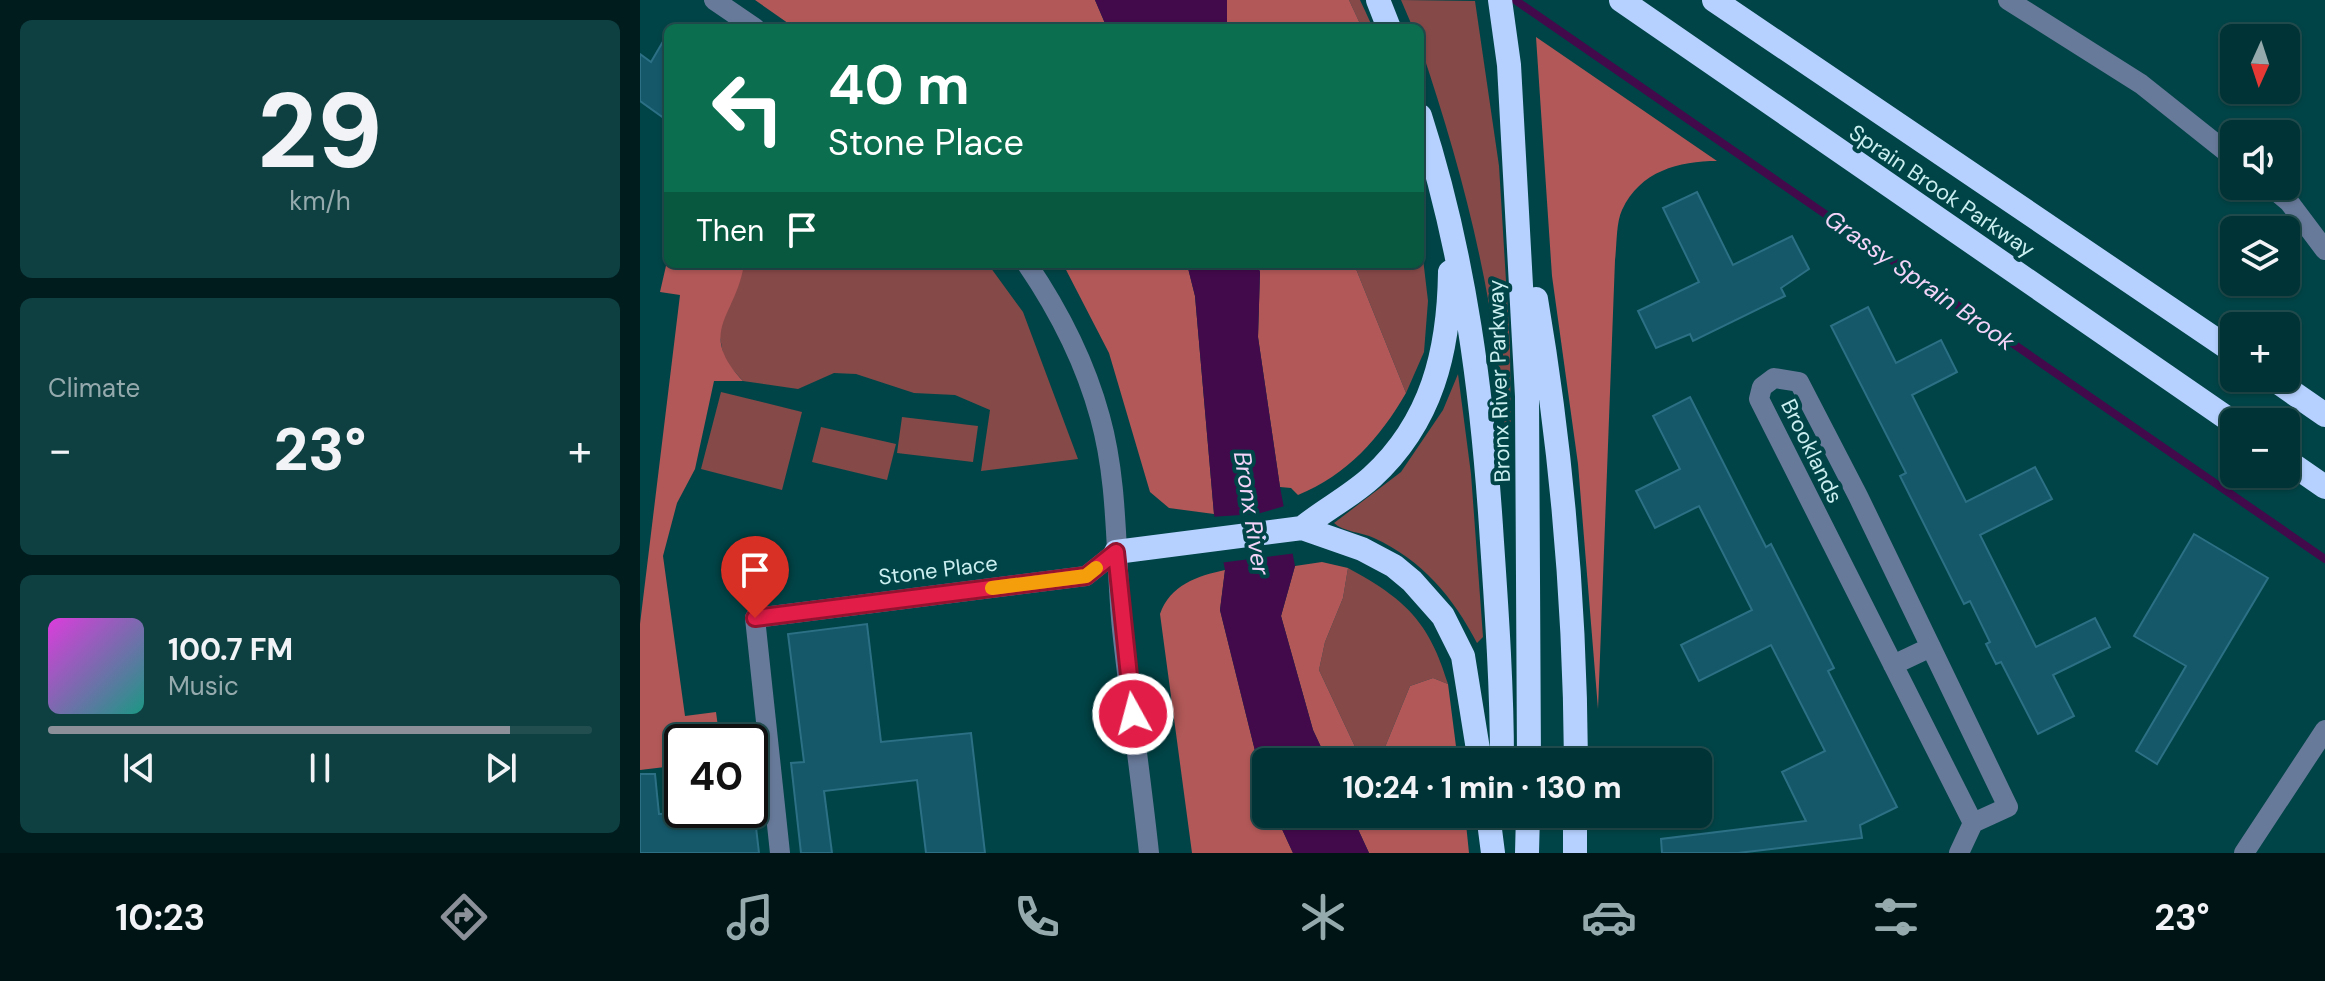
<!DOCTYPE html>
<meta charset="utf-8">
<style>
:root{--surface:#003335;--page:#0e3f41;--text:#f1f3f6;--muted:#95aaad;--line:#224e50;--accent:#8c9099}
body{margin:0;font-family:"DM Sans",sans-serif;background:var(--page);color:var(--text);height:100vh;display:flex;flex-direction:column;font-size:30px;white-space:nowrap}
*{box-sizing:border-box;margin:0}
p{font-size:26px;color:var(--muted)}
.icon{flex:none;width:44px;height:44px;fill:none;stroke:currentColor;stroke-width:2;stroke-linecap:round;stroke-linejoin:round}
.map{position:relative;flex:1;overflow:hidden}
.sheet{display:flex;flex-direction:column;gap:20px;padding:20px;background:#001c1d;width:640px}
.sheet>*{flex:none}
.hud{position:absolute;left:24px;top:24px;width:760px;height:244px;border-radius:12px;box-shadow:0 2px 6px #0004,0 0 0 2px var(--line);background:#0b6e4f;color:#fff;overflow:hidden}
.needle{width:52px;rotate:183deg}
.tools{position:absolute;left:1580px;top:24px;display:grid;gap:16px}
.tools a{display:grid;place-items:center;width:80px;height:80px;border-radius:12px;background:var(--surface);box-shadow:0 2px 6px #0004,0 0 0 2px var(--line);font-size:40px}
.speed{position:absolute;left:24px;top:724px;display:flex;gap:16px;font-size:40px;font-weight:700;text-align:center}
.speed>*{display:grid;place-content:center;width:104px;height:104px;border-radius:50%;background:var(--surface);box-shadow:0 2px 6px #0004,0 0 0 2px var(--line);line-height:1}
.speed .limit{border:4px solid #111;border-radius:12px;background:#fff;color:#111}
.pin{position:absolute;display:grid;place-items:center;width:68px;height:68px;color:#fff;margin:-82px -34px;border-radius:50% 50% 50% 0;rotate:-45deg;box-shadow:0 0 8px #0007}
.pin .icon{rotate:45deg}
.me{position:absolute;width:88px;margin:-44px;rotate:353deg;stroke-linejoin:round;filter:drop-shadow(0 0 6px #0008)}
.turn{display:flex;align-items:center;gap:28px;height:168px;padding:0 32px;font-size:36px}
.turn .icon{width:104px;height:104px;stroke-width:2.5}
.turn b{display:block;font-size:56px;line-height:68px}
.then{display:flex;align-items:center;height:76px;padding:0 32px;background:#0003;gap:16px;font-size:30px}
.big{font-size:60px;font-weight:800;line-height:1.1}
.sheet .card{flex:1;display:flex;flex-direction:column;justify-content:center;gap:12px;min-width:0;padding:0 28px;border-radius:12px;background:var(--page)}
.sheet .dial{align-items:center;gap:0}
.dial b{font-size:104px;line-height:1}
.song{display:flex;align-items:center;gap:24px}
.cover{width:96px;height:96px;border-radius:12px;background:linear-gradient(135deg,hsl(300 70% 55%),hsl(170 70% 35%))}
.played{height:8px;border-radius:4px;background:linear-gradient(90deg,var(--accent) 85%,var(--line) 85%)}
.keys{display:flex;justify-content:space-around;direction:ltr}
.heat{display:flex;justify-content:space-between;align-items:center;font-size:44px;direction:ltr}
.trip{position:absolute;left:612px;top:748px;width:460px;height:80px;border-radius:12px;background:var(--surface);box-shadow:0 2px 6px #0004,0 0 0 2px var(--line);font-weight:800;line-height:80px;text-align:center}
.tabs{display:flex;height:128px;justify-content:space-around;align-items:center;background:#001415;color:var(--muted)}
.tabs .icon{width:56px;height:56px}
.tabs .selected{color:var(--accent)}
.tabs b{font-size:36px;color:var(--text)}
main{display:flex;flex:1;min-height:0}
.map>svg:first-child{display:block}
.green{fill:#854948}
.forest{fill:#b25858}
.water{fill:#420a4b}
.pier{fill:#004447}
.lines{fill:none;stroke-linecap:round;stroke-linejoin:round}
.stream{stroke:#420a4b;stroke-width:8}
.building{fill:#14586a;stroke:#2c7085;stroke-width:2}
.minor{stroke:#687a9a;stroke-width:20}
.highway{stroke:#b6d1ff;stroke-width:24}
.route-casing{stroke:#92132f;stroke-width:20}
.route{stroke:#e11d48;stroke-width:14}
.slow{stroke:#f59e0b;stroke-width:14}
.labels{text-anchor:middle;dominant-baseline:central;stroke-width:8;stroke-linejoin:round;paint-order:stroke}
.street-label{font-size:22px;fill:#cbeff1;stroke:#004447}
.water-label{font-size:24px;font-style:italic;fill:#f3d4f8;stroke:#004447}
</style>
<main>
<section class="sheet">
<div class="card dial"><b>29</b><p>km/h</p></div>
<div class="card"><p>Climate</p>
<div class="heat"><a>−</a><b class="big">23°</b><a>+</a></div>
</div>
<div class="card">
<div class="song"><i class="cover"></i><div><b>100.7 FM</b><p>Music</p></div></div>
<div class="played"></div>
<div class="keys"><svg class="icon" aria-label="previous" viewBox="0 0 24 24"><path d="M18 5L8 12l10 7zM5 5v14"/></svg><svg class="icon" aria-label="pause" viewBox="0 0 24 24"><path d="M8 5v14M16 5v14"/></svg><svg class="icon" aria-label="next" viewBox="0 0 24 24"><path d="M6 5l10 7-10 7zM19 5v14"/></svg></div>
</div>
</section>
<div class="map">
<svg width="1685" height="853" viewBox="0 0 1685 853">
<rect width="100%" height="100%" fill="#004447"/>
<path class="green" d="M709,0H720L733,28H722Z
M761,0L835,1L859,166L870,347L871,459L867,454C858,309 826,181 780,45V28H773Z
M780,233L788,301L784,352L766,393L714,264H780Z
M104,264H348L383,312L438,459L341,471L350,410L315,395L274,393L216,374L194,373L158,389L103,381L84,360L79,331Z
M818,374L831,474L843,637L837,643C813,597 782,560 734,538C722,532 703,532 694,523L761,472L803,410Z
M81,392L162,412L142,490L61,469Z
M262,417L338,426L333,462L257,453Z
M181,427L256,444L247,480L172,462Z
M708,568C765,599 789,621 808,684L793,678L770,686L741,757L729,760L717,751L679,670L685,642L703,598Z"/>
<path class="forest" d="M115,0H455L467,28H155Z
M587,0H709L722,28H587Z
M896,37L1077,161C1039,161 1000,171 982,210C976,223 977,244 975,260L958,709L938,464L912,276Z
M28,257V264H104C96,317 56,331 103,381H74L55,469L37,503L23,556L45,716L76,712L80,742H42V765L0,770V624L40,295L20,292Z
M423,264H547L555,296L574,514L529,508L510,492L469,353Z
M617,264H714L766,393C740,438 707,475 658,495L651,488L640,487L618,337L620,272Z
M682,562L708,568L703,598L685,642L679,670L717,751L729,760L741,757L770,686L793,678L808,684L818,762H688L673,730L641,616L655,566Z
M585,570L580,610L626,795V814H635L653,853H552L520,614C530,585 557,576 585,570Z
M711,814H825L829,853H729Z"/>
<path class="water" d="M455,0H587V28H467Z
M547,264H617L620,272L618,337L640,487L655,566L641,616L673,730L688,762H626V795L580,610L585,570L574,514L555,296Z
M635,814H711L729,853H653Z"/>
<path class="pier" d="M648,505L657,553L579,563L570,517L617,514Z"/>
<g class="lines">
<path class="stream" d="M875,0L1685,559"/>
</g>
<path class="building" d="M28,33V121L0,101V54L11,62Z
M1057,192L1093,265L1152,236L1169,269L1141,288L1145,296L1053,341L1050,334L1016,348L998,311L1059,282L1023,208Z
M1228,307L1256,363L1301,340L1317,372L1272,395L1326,502L1395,467L1412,499L1340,535L1396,647L1455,618L1470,647L1413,675L1434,716L1398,734L1361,662L1356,664L1346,644L1350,642L1330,601L1324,604L1260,476L1266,473L1191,326Z
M1050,397L1126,547L1131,544L1194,668L1188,671L1257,807L1220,825L1222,838L1098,853H1022L1021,839L1166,821L1142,772L1185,751L1131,645L1059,681L1041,645L1112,610L1059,506L1015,528L996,491L1040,469L1013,416Z
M1554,534L1628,578L1517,764L1496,751L1546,666L1494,636Z
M227,624L241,742L331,733L345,853H286L277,780L184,791L192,853H161L151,763L164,762L148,634Z
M0,774H15L19,814L114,810L119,853H0Z"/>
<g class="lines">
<path class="minor" d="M74,0L115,28
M1368,0L1501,84L1594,158
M1630,186L1649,202L1685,250
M387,264C419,311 445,362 460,417C479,485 475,559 482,629C490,704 501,778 509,853
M1253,665L1291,647
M140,853L115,618L446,576L476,552
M1319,853L1333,823L1368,807L1218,496L1159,382L1134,378L1122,387L1119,399L1333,823
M1604,853L1685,730"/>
<path class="highway" d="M738,0L749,28
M860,0L869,65L887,396L889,762
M981,0L1594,423
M1074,0L1594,352
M780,116C825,255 843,397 852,542C857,615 862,689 862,762
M896,299C922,452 935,606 936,762
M1632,378L1685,415
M1646,460L1685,487
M662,528C684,510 710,497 732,477C792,422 809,351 810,272
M476,552L662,528L722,549L754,566L772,581L803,616L823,656L840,762
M848,814L853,853
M887,853L888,814
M935,853V814"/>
</g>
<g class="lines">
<g class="route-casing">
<path id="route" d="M115,618L446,576L476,552L493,714"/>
</g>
<use href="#route" class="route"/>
<path class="slow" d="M352,588L446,576L456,568"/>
</g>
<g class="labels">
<g class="street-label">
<text transform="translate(1302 191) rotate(34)">Sprain Brook Parkway</text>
<text transform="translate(859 381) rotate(-92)">Bronx River Parkway</text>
<text transform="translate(1172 451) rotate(64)">Brooklands</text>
<text transform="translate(298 570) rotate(-7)">Stone Place</text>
</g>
<g class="water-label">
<text transform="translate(1280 280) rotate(35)">Grassy Sprain Brook</text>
<text transform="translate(612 513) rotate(81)">Bronx River</text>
</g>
</g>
</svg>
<div class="tools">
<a><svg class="needle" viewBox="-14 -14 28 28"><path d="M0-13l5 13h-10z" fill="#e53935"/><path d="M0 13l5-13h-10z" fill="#95aaad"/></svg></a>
<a><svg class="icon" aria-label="sound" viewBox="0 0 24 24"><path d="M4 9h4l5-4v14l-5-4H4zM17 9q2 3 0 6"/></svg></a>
<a><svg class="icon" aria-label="layers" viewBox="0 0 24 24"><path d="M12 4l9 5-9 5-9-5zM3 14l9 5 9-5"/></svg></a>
<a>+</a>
<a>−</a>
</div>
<div class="speed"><div class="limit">40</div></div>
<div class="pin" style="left:115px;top:618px;background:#d93025"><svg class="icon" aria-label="arrive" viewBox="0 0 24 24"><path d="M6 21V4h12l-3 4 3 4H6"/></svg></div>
<svg class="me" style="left:493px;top:714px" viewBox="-20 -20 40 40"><circle r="17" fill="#e11d48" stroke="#fff" stroke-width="3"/><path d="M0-11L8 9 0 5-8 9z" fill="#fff"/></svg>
<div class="trip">10:24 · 1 min · 130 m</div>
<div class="hud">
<div class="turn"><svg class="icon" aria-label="left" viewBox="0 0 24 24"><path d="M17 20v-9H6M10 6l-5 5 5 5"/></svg><div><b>40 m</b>Stone Place</div></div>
<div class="then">Then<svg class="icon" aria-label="arrive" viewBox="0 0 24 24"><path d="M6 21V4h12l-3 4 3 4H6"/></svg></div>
</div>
</div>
</main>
<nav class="tabs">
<b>10:23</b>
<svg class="icon selected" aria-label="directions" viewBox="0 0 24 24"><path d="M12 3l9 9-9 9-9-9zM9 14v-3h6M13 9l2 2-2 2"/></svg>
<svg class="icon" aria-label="music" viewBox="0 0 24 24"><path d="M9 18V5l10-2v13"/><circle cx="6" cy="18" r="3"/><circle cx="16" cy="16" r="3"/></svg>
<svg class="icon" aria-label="phone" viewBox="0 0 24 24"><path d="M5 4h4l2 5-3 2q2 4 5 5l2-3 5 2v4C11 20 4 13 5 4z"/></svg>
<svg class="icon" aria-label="climate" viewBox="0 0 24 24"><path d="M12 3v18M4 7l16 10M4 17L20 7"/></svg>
<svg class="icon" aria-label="car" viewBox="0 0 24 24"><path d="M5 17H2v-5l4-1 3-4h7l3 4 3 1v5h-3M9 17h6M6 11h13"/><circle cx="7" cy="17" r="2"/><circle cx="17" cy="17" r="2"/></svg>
<svg class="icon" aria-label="filters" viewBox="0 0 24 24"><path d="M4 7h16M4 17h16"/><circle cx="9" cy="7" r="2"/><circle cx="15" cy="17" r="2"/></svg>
<b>23°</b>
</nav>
